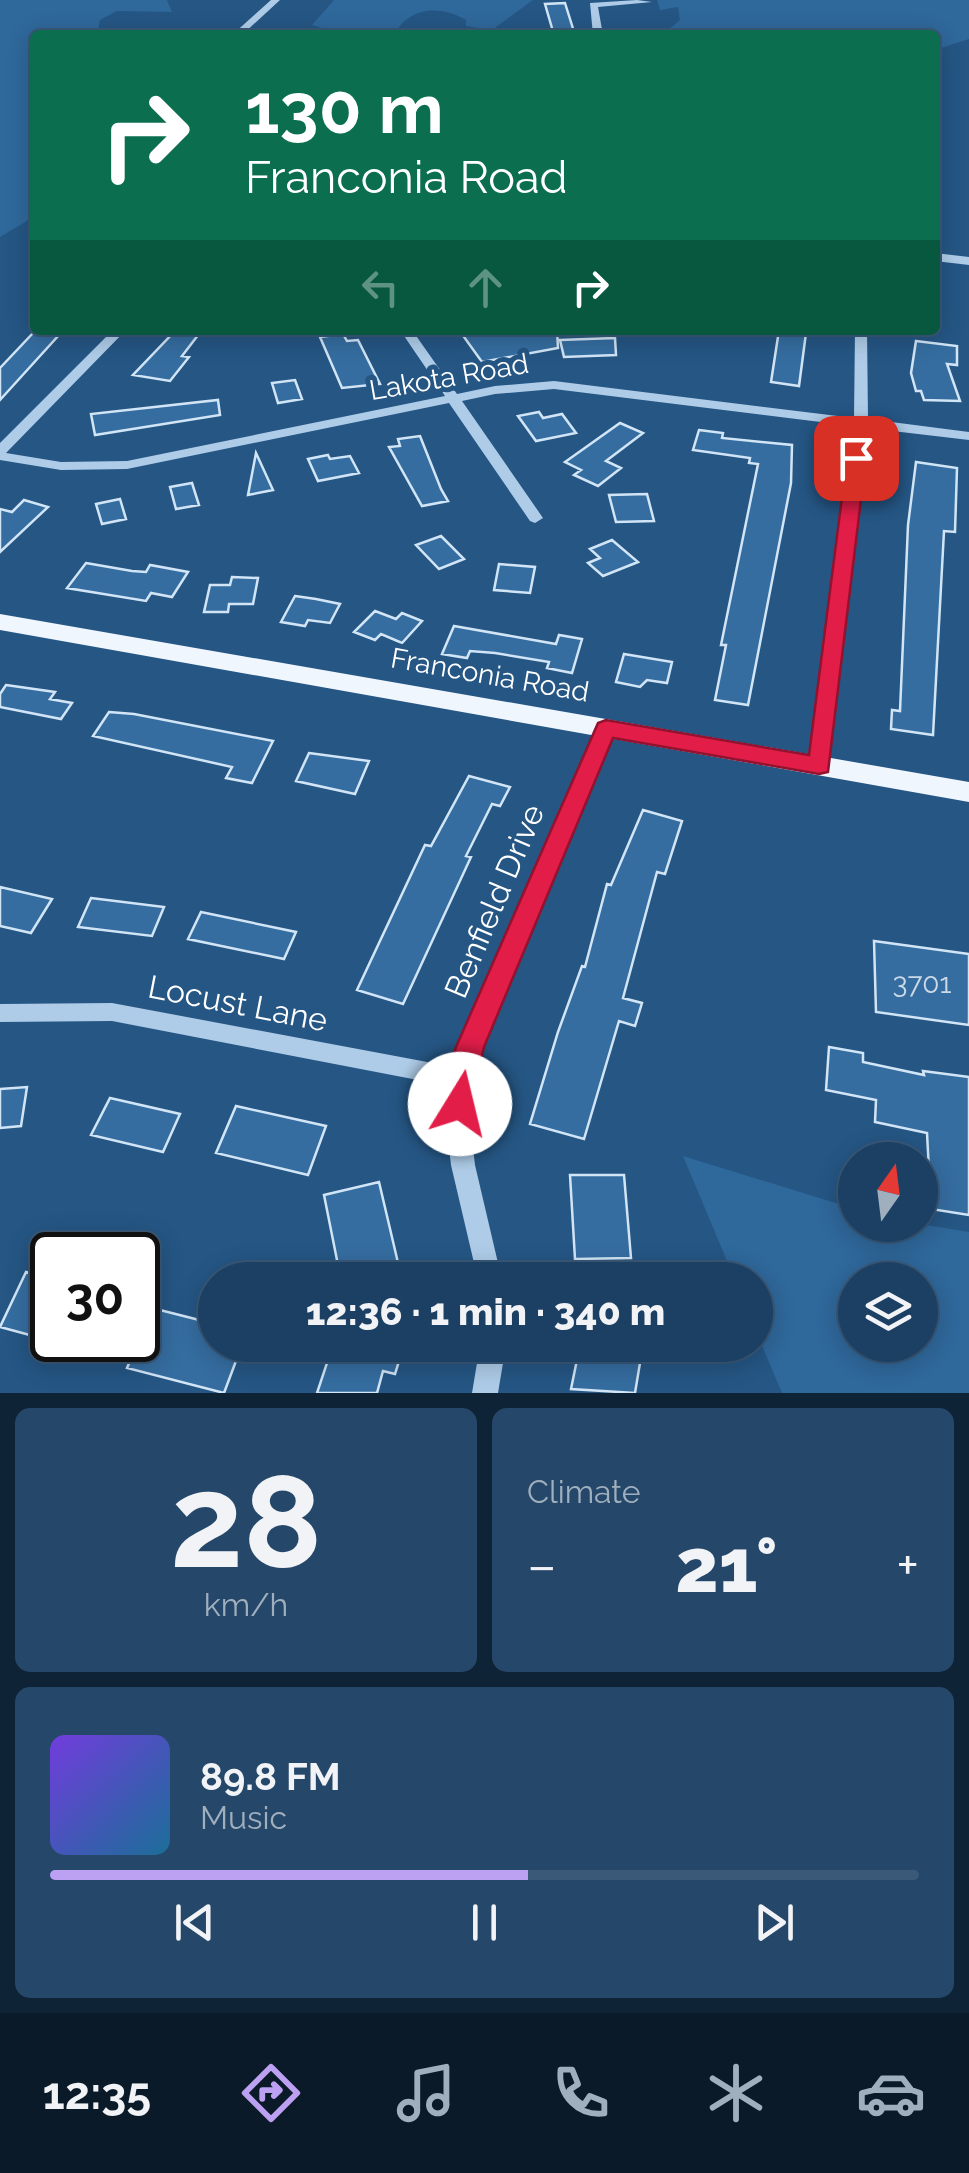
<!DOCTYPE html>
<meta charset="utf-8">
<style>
:root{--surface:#1c4063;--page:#254769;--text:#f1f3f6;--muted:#a0afbe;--line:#3a5978;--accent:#bca0f2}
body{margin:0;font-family:Raleway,sans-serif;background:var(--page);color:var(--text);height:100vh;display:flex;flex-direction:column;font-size:38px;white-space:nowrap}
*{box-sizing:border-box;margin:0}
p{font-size:32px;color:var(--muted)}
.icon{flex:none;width:55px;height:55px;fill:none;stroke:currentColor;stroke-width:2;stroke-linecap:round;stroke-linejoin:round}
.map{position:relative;height:1393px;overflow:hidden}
.drawer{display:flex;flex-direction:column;gap:15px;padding:15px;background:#0f2336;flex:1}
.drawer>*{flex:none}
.top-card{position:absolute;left:30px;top:30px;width:910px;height:305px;border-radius:10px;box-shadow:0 5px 25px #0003,0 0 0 2px var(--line);background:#0b6e4f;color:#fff;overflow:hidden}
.needle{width:65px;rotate:14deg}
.controls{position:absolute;left:838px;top:1142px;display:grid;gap:20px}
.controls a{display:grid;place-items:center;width:100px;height:100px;border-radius:50%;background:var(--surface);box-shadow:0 5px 25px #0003,0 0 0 2px var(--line);font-size:50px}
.speed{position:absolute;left:30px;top:1232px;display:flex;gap:20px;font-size:50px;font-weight:700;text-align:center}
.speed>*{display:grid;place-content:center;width:130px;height:130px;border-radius:50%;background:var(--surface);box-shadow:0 5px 25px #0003,0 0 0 2px var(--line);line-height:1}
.speed .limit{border:5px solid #111;border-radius:15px;background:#fff;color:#111}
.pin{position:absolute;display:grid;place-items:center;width:85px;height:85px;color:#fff;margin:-42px;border-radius:20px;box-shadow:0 5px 15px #0006}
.me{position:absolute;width:110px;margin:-55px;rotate:9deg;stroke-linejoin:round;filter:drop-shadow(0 0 8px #0008)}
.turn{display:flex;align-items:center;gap:35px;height:210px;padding:0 50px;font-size:45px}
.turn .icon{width:130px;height:130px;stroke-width:2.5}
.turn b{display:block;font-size:70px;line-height:85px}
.lanes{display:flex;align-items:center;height:95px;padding:0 50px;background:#0003;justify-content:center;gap:50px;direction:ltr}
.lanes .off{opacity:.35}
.big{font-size:75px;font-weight:800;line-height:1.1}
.drawer .widget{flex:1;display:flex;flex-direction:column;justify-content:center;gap:15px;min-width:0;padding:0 35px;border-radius:15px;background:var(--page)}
.drawer .dial{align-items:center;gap:0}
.dial b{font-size:130px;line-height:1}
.song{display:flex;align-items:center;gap:30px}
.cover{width:120px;height:120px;border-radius:15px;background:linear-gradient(135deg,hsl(260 70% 55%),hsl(200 70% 35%))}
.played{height:10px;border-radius:5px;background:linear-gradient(90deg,var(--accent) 55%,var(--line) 55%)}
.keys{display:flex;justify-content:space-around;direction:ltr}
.heat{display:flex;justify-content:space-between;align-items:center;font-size:55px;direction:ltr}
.drawer .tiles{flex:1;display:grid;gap:15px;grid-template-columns:1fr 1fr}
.widget:last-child{grid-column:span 2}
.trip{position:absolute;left:198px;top:1262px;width:575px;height:100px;border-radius:50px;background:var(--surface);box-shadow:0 5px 25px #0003,0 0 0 2px var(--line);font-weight:800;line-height:100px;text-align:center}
.tabs{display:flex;height:160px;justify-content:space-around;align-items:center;background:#0b1a28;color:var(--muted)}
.tabs .icon{width:70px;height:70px}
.tabs .on{color:var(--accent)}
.tabs b{font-size:45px;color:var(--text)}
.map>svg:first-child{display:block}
.green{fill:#2f689b;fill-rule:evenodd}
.building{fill:#356da0;stroke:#d1e5f6;stroke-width:2.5}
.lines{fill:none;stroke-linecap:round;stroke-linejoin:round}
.minor{fill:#aecce8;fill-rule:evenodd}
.major{fill:#f0f6fe;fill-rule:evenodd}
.route{fill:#e11d48;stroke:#92132f;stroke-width:2.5}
.labels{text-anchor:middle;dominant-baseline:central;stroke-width:10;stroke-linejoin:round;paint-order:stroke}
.street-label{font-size:28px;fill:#fff;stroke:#255684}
.near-number-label{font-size:28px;fill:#ccdae7}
.near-street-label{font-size:32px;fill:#fff;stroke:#255684}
</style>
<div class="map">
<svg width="969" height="1393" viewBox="0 0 969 1393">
<rect width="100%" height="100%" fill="#255684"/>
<path class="green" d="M0,0H167L172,12L117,11L100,20L97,35H35V216L0,237Z
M334,0H533L492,30L466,26V20C441,5 409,6 394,35H346L312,25Z
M657,0H969V39L935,50V35H662L680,20L678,7L660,10Z
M683,1156L855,1209V1225L920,1224L969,1232V1393H782L755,1329V1280H735ZM920,1280V1345H855V1280Z"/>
<path class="building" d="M565,3L575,35H554L545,4Z
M176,330H202L182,356L189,357L170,381L133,375Z
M459,330H557L558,348L482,362Z
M779,330L806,333L799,386L771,382Z
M34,332L59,335L0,400V368Z
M343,334L347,341L358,340L380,384L342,388L320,337Z
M615,338L616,355L564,357L560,340Z
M916,341L957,346V365L947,364L960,401L924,400L921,391H916L911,373Z
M295,380L302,399L278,403L272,383Z
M218,400L220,415L95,435L91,414Z
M539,412L543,418L562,414L576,433L536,441L518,416Z
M620,423L643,433L606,461L621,468L598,486L574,475L581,470L565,462Z
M699,430L723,433L722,438L792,445L791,483L748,705L715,700L726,645H721L758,464L749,463L750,458L693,450Z
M420,436L441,489L448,501L422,506L389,447L400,446L398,439Z
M256,453L273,490L248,495Z
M328,455L330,459L350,456L359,473L318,481L308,459Z
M916,462L957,468L955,532L944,531L933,735L891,729L892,710L900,711L908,525Z
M192,483L199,505L176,509L170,487Z
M647,494L654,521L616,522L609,495Z
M120,499L126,519L102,524L96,504Z
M24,500L48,507L0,552V509L12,512Z
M441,536L464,559L439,569L416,545Z
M612,540L638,562L603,576L588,563L600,558L590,549Z
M86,563L132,571L146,572L150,565L188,572L172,597L151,593L146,601L67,588Z
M499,564L535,567L530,593L494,590Z
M232,577L258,578L253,604H229L228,612H204L210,585H230Z
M295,596L316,599L340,604L330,623L308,620L305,626L281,622Z
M375,611L396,619L402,613L422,621L402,643L381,634L375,640L354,632Z
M454,626L556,644L559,635L582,639L572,673L547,668L549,662L495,653L470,651L467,658L442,654Z
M624,654L672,662L667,683L647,680L640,687L616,682Z
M6,685L55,692L50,699L72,703L61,719L0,707V694Z
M109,712L134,714L273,741L252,783L226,778L232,767L93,736Z
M309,753L369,761L355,794L296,781Z
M469,776L510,787L500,806L492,804L466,856L471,857L403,1004L357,990L425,845L431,846Z
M643,810L682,821L665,874L657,872L623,998L642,1003L635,1026L619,1021L584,1139L530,1124L558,1032L582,966L585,967L607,884L611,885Z
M0,887L52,899L31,933L0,926Z
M91,898L164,907L152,936L78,927Z
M201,912L296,932L284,959L188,939Z
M874,941L969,954V1025L876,1012Z
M829,1047L863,1053V1062L924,1075L923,1071L969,1077V1215L931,1209L927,1133L875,1122L876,1100L826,1090Z
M27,1087L21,1126L0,1128V1089Z
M110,1098L180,1114L163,1152L91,1135Z
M236,1106L326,1126L308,1175L216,1153Z
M570,1175H624L631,1258L575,1259Z
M379,1182L399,1267L341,1280L324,1195Z
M26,1272L52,1279V1341L0,1327Z
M152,1308L215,1324V1345H242L224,1393L127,1368L130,1361L74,1346L75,1340H139Z
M333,1345H404L395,1374L383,1371L377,1393H317Z
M580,1345H643L635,1393L571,1389Z"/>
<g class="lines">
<path class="minor" d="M271,0H280L242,35H232Z
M637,0L652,2L598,7L603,35H593L590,3Z
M109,31L122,33L124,35H105Z
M935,253L969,257V265L935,261Z
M113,330H126L6,453L61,462L127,461L445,396L400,330H412L457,394L495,386L554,381L854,418L855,330H867L868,419L969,432V440L867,428L828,766L826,771H812L810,766L853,426L554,389L495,394L462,401L543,518L535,523L530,521L449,403L127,469L61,470L0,460V443Z
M606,722L615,728L490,1025L472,1078L471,1131L475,1165L502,1280H478L451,1165L447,1131L449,1086L112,1021L0,1022V1004L112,1003L454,1067L468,1025L597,728Z
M480,1345H506L498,1393H472Z"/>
<path class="major" d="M0,614L969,782V802L0,630Z"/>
</g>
<path class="route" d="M856,453L866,458L828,772L819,774L613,738L484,1047C479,1067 478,1098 470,1114L460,1118L449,1114C439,1092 449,1068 456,1047L598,723L606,720L809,755L847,458Z"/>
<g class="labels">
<g class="street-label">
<text transform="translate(449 377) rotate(-10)">Lakota Road</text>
<text transform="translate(490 675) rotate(10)">Franconia Road</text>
</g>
<g class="near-number-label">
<text x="922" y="983">3701</text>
</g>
<g class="near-street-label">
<text transform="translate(494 901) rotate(-67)">Benfield Drive</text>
<text transform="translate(238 1003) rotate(11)">Locust Lane</text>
</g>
</g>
</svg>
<div class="controls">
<a><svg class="needle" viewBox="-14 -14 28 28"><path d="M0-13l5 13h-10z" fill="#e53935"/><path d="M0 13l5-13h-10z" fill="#a0afbe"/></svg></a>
<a><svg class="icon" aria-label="layers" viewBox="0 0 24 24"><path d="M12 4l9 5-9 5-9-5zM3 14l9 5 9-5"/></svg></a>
</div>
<div class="speed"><div class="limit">30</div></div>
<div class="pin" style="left:856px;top:458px;background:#d93025"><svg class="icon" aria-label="arrive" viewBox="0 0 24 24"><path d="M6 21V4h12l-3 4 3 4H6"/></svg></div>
<svg class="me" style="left:460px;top:1104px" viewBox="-20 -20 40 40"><circle r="19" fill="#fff"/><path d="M0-13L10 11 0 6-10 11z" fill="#e11d48"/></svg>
<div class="trip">12:36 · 1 min · 340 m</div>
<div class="top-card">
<div class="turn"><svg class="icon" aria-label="right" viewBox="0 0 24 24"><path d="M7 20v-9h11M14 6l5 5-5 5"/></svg><div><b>130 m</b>Franconia Road</div></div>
<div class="lanes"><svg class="icon off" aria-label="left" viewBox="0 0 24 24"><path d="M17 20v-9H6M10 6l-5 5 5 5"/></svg><svg class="icon off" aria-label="ahead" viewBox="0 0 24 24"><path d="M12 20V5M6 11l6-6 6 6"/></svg><svg class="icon" aria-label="right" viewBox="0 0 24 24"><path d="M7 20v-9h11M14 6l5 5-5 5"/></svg></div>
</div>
</div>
<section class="drawer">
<div class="tiles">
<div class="widget dial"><b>28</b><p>km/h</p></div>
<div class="widget"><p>Climate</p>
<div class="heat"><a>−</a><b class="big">21°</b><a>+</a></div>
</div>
<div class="widget">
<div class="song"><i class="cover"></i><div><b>89.8 FM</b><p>Music</p></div></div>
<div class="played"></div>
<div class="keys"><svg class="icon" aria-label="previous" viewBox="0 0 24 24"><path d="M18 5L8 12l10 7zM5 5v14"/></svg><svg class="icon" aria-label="pause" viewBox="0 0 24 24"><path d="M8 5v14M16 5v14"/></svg><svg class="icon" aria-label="next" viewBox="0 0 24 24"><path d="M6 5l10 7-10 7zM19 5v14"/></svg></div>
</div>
</div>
</section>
<nav class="tabs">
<b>12:35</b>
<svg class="icon on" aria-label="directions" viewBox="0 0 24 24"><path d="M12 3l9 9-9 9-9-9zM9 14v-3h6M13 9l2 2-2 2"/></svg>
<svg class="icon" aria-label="music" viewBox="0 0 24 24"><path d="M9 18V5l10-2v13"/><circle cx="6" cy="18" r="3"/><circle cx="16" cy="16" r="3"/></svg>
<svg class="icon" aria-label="phone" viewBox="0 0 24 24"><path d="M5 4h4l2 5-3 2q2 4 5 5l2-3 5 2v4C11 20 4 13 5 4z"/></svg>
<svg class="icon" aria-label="climate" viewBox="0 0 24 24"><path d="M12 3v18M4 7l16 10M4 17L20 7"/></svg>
<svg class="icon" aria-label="car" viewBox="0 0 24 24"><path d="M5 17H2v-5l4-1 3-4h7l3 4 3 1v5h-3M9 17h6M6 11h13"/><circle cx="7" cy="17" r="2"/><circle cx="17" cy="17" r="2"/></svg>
</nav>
